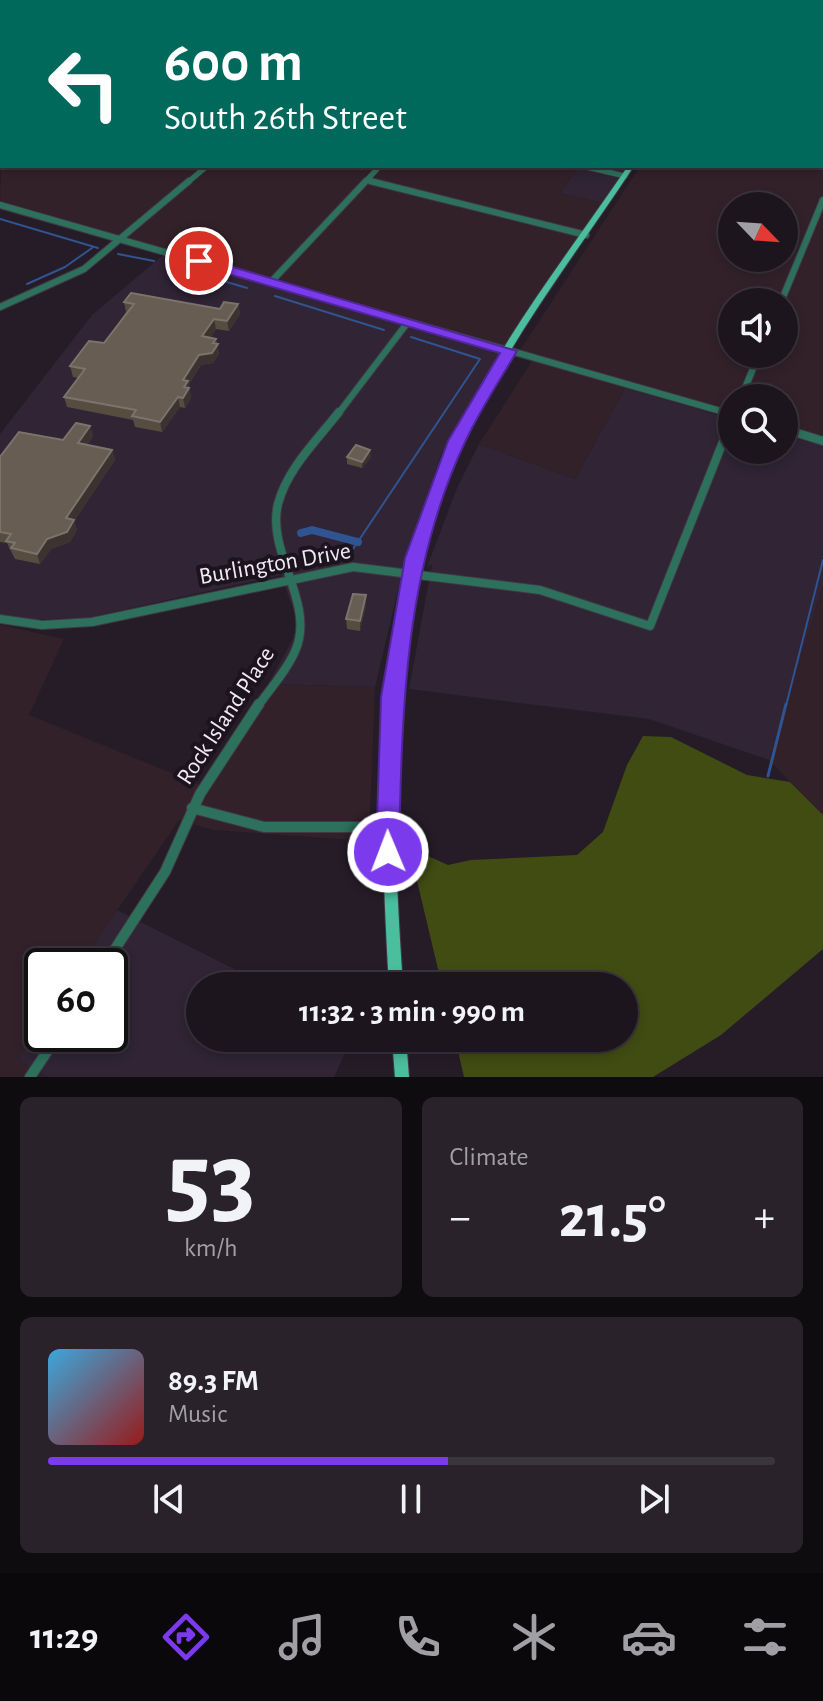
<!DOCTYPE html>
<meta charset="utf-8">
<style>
:root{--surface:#1c151e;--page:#29222b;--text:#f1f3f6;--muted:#a09fa4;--line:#3a343c;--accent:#7c3aed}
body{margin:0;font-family:"Alegreya Sans",sans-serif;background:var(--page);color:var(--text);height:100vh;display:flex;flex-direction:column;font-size:30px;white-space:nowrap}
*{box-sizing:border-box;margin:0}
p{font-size:26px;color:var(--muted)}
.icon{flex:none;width:44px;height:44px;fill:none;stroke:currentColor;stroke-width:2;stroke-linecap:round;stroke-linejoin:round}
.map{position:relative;height:1077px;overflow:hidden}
.drawer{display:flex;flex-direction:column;gap:20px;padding:20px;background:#0f0c10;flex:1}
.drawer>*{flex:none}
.top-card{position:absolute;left:0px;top:0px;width:824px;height:168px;box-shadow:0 4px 12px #0003,0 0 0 2px var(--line);background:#00695c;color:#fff;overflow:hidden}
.needle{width:52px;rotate:115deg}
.fabs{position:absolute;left:718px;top:192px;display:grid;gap:16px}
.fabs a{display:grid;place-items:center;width:80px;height:80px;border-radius:50%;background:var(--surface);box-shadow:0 4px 12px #0003,0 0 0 2px var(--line);font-size:40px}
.speed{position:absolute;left:24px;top:948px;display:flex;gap:16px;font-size:40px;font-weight:700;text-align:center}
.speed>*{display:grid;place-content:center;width:104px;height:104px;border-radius:50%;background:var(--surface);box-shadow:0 4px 12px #0003,0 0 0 2px var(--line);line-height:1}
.speed .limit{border:4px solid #111;border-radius:12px;background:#fff;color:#111}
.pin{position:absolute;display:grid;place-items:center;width:68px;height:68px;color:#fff;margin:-34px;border:4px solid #fff;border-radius:50%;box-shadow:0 2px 8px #0007}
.me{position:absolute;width:88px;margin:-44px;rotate:359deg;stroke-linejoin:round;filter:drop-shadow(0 0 6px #0008)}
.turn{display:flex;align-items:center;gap:28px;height:168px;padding:0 32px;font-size:36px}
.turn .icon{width:104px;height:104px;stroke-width:2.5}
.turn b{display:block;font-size:56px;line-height:68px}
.big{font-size:60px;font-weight:600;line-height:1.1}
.drawer .widget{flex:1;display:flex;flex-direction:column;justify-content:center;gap:12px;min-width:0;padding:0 28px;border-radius:12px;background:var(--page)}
.drawer .dial{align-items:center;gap:0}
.dial b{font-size:104px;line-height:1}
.song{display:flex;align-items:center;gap:24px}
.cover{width:96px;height:96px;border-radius:12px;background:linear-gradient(135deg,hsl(200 70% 55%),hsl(0 70% 35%))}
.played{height:8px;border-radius:4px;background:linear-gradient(90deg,var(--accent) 55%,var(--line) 55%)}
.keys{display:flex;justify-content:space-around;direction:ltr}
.heat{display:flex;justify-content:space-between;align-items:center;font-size:44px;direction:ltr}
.drawer .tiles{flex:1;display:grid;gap:20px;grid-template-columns:1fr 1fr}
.widget:last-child{grid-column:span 2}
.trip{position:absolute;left:186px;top:972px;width:452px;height:80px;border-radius:40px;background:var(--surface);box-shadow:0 4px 12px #0003,0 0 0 2px var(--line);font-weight:600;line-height:80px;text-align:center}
.tab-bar{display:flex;height:128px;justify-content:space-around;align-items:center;background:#0b080c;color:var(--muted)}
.tab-bar .icon{width:56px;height:56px}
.tab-bar .current{color:var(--accent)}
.tab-bar b{font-size:36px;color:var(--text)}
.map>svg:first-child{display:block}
.built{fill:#302435}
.industrial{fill:#322129;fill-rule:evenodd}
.green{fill:#414c13}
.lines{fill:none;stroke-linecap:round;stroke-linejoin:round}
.stream-far1{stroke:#2f5491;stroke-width:2}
.stream{stroke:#2f5491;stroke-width:3}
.canal{stroke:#2f5491;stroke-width:8}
.minor-far3-casing{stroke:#413944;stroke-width:6}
.minor-far2-casing{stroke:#413944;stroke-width:8}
.minor-far1-casing{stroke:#413944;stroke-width:10}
.minor-casing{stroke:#413944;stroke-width:12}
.major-casing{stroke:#413944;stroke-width:2}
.minor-far3{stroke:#2d715d;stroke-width:5}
.minor-far2{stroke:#2d715d;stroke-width:6}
.minor-far1{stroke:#2d715d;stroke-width:8}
.minor{stroke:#2d715d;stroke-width:10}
.major{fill:#4bbe9d;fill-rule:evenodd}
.wall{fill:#574c40}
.shaded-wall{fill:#3c322f}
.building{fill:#675d53;stroke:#7c736c;stroke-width:2}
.route{fill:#7c3aed;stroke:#51269a;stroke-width:2}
.labels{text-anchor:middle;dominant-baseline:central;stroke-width:8;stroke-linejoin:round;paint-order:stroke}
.street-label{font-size:24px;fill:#f0eaf2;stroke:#1b131e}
</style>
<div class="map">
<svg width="823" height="1077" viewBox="0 0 823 1077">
<rect width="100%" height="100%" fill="#251c28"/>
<path class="built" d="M579,166H628L603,203L560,193Z
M163,255L501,351L442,452L404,565L375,687L268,684L293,639L296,626L295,615L281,575L86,618L20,620L0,615V434L92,315Z
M625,388L732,419V450H784V435L823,446V586L769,760L649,719L409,689L432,564L427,567L457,488L479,444L575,479Z
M117,910L268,986H200V1038H352L334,1077H47L18,1060L42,1019V1034H110V966H79Z"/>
<path class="industrial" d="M188,0H691L702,2H185Z
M823,77V438L784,427V398H732V412L519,352L640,166H822ZM732,206H784V258H732ZM732,302H784V354H732Z
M2,118V166H579L560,193L603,203L501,351L0,209Z
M532,361L625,388L575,479L479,444Z
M823,586V815L769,760Z
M0,625L64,639L29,715L201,785L268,684L375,687L369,841L213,830L179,820L79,966H42V1019L18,1060L47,1077H0Z"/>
<path class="green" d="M643,736L671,737L747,775L790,782L823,815V949L721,1035L653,1077H464L455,1038H624V986H442L413,864L419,852L448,865L471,860L577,855L603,832L627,765Z"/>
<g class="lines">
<path class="stream-far1" d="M0,219L98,248
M118,254L154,261
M176,267L247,288
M27,284L65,267L92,248
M275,296L384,330
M353,549L480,359L411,337
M786,706L823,560"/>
<path class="stream" d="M768,776L786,704"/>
<path class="canal" d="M301,533L312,530L358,542"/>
<g class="minor-far3-casing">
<path id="minor-far3" d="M402,0L412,2
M685,0L696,2
M172,2L175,0
M245,2L251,0
M582,166L625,176
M367,180L378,183
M187,183L207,166
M364,183L380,166"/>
</g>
<g class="minor-far2-casing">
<path id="minor-far2" d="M370,181L586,235
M0,205L731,414
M271,282L366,181
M781,302L823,200
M0,307L84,269L189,181
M741,398L759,354
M338,414L408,322"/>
</g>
<g class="minor-far1-casing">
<path id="minor-far1" d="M724,412L732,414
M784,429L823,441
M0,619L42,625L92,622L353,567L540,590L650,626L732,419
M258,706C270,689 288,669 296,649C315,602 266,552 278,504C287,469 317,440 339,412"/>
</g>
<g class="minor-casing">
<path id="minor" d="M192,808L264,827H387
M104,966L165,872L200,794L259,704
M30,1077L59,1034"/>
</g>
<g class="major-casing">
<path id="major" d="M433,0H444L449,2H438Z
M738,0H744L743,2H737Z
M822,73H823V77H822Z
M628,166H634C578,251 513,334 469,427C383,606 390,793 403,986H389C378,793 372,605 460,426C505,334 570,251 628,166Z
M392,1038H406L409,1077H395Z"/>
</g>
<use href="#minor-far3" class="minor-far3"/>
<use href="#minor-far2" class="minor-far2"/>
<use href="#minor-far1" class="minor-far1"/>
<use href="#minor" class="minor"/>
<use href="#major" class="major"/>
</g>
<path class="wall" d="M124,302L220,309L238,304L240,314L229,331L216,329L210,338L216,339L219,354L213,363L201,365L189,384L191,398L185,408L180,407L162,432L135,427L133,420L67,407L64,397L79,378L73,377L70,366L104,343L126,312Z
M90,426L93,436L87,445L112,450L115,460L74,521L77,530L70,542L51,549L40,564L15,559L7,543L0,542V457L63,440Z
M347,457H371L362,468L347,464Z
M366,605L360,631L347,629L346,619Z"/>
<path class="shaded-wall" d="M238,304L240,314L229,331L227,321Z
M214,319L216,329L204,346L202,336Z
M216,339L219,354L213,363L201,365L189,384L191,398L185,408L183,398V380L199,355L213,343Z
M178,397L180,407L162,432L160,422Z
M90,426L93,436L81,453L78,443Z
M112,450L115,460L74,521L77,530L70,542L51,549L40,564L37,554L47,539L66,518Z
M370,450L371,457L362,468V462Z
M366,595V605L360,631V621Z"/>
<path class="building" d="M131,293L220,309L224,302L238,304L227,321L214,319L202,336L216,339L213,343L218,344L212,353L199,355L183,380L188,381L184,387L189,388L183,398L178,397L160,422L132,416L136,410L64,397L85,369L70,366L89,341L104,343L134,304L124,302Z
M76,423L90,426L78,443L112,450L66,518L74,520L67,532L47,539L37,554L11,548L15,543L6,541L11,534L0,532V457L19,432L63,440Z
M356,445L370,450L362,462L347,457Z
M353,594L366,595L360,621L346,619Z"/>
<path class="route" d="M199,257L517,351C500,380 480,410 466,440C404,570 402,711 399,852L396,859L388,862L380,859L376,852L381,697L405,558L448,441L500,353L194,264L192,261Z"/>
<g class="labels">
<g class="street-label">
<text transform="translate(275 564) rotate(-10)">Burlington Drive</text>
<text transform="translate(226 716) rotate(-57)">Rock Island Place</text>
</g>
</g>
</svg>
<div class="fabs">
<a><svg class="needle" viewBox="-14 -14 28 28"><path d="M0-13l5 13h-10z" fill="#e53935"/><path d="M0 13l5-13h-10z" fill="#a09fa4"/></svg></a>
<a><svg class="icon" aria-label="sound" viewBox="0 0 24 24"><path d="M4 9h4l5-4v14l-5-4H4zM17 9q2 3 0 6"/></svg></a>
<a><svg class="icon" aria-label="search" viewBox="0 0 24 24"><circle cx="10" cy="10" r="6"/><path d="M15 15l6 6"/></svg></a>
</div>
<div class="speed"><div class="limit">60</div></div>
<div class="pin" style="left:199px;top:261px;background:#d93025"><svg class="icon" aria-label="arrive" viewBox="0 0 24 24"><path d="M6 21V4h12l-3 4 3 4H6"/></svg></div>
<svg class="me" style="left:388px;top:852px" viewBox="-20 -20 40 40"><circle r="17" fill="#7c3aed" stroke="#fff" stroke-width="3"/><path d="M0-11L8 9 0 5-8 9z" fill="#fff"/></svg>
<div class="trip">11:32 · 3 min · 990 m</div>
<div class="top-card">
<div class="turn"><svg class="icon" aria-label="left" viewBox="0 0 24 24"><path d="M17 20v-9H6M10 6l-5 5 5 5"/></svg><div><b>600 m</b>South 26th Street</div></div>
</div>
</div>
<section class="drawer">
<div class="tiles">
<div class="widget dial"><b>53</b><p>km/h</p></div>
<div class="widget"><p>Climate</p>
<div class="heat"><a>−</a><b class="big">21.5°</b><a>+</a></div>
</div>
<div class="widget">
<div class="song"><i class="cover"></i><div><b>89.3 FM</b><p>Music</p></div></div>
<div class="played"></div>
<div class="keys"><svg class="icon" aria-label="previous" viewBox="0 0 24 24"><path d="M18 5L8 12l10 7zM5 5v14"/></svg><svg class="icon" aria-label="pause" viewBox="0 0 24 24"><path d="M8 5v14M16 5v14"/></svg><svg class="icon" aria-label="next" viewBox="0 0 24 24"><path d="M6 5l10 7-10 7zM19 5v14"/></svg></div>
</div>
</div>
</section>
<nav class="tab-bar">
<b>11:29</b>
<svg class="icon current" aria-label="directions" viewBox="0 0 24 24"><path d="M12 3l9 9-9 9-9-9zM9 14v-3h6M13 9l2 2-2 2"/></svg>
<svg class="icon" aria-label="music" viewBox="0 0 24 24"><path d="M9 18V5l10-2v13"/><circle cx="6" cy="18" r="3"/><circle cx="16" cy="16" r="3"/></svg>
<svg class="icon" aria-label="phone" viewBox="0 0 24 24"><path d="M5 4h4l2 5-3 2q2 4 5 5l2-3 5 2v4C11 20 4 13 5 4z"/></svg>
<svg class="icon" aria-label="climate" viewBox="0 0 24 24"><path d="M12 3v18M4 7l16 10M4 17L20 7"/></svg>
<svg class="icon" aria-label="car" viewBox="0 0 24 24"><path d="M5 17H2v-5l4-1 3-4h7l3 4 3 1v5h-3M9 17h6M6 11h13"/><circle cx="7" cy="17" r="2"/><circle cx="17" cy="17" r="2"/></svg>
<svg class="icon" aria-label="filters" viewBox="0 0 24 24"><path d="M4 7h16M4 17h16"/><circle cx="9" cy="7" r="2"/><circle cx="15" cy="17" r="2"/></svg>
</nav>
